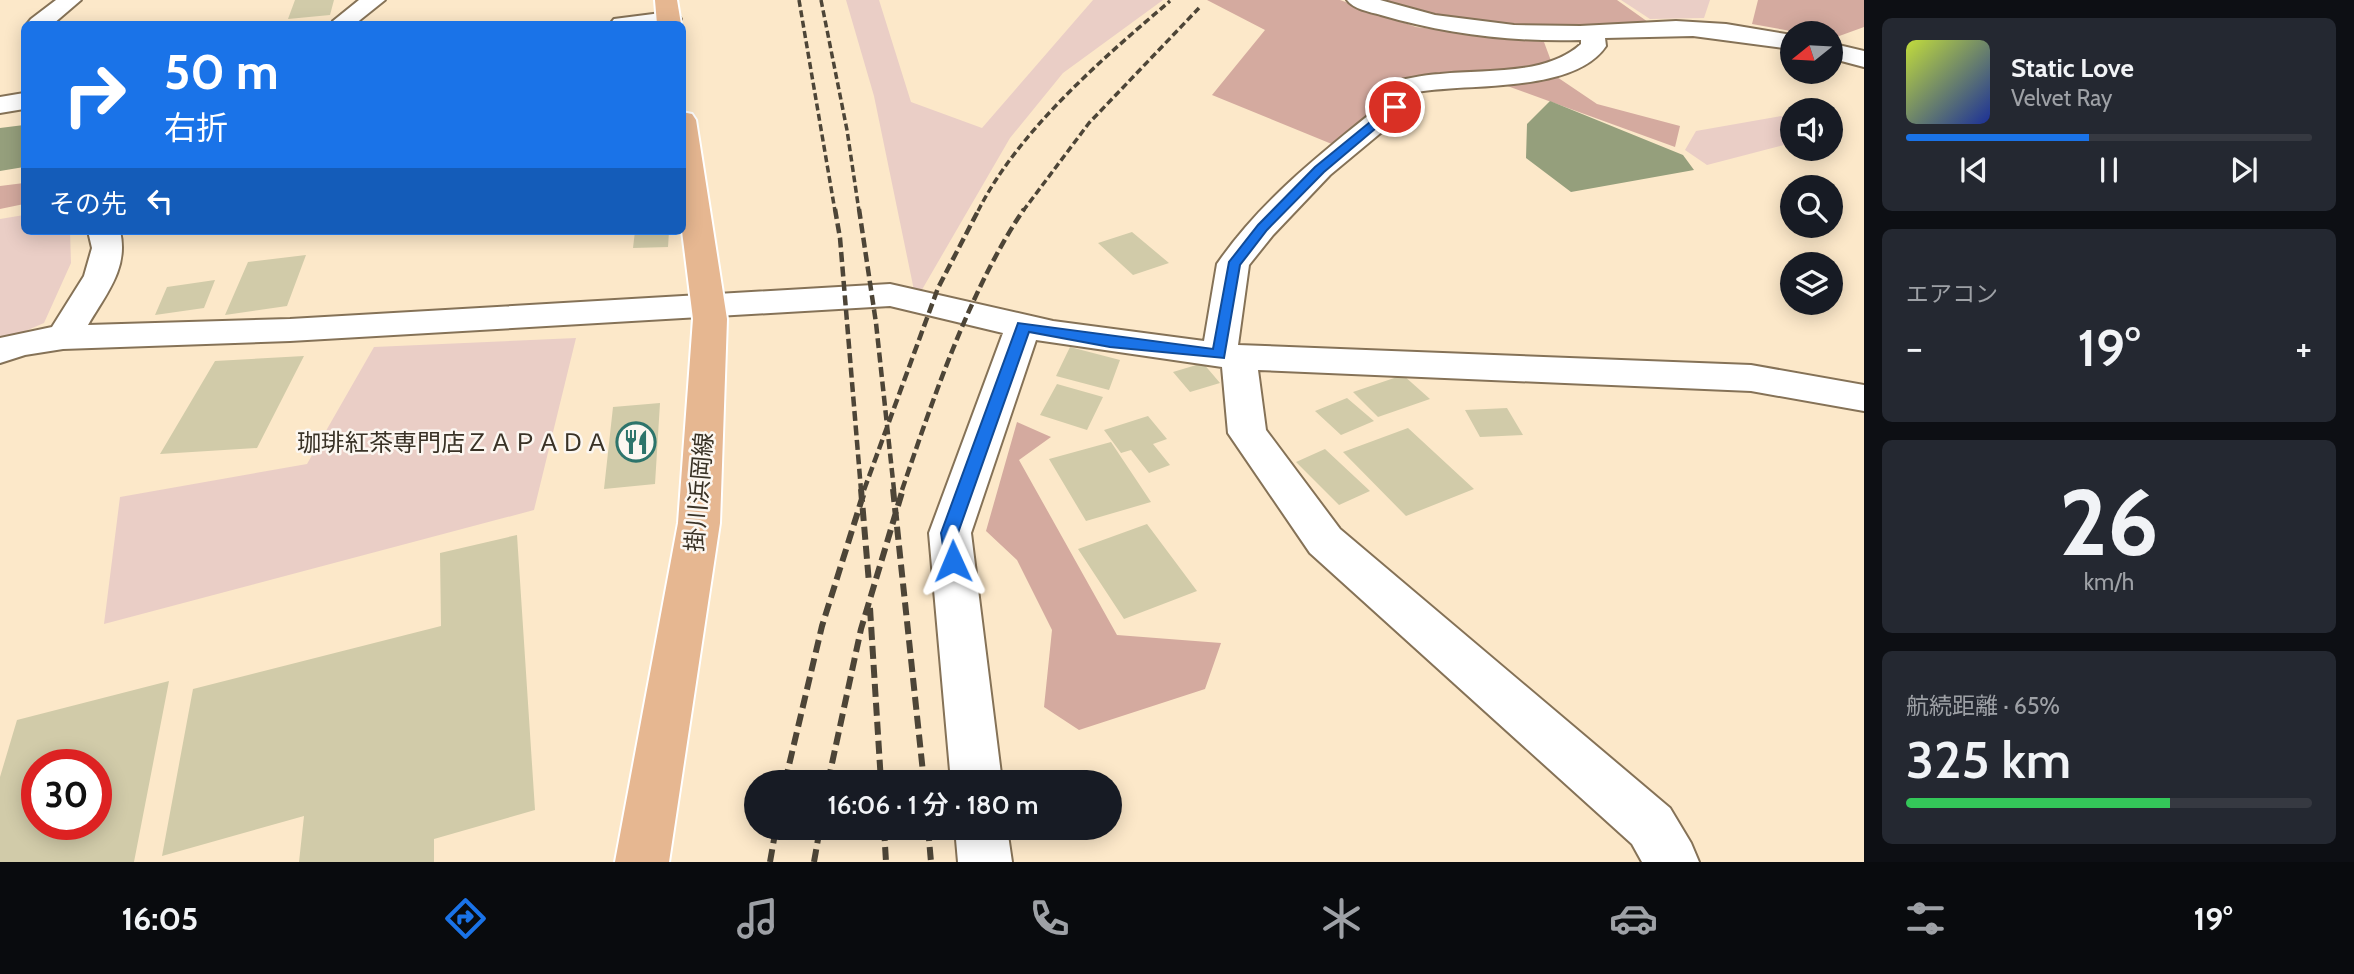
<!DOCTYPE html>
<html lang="ja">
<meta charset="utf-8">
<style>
:root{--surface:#171b24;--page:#242831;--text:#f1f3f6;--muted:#9ea1a6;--line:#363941;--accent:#1a73e8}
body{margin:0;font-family:Cabin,"Noto Sans JP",sans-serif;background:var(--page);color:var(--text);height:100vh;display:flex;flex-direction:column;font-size:26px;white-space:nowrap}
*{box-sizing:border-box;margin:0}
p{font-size:23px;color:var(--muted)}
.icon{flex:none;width:38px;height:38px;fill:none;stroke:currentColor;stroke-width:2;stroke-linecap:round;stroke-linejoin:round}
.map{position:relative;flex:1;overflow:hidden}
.details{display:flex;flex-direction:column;gap:18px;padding:18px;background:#0d0f14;width:490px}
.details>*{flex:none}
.banner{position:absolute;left:21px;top:21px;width:665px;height:214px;border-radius:10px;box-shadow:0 4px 18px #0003;background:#1a73e8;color:#fff;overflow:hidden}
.needle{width:46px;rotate:252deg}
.tools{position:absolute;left:1780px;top:21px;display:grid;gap:14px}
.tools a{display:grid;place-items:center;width:63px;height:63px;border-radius:50%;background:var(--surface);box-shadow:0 4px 18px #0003;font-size:35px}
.speed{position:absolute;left:21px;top:749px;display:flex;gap:14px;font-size:35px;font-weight:700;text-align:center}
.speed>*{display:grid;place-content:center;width:91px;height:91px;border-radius:50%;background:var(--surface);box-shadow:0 4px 18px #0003;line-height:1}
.speed .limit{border:10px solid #d22;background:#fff;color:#111}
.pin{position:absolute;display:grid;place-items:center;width:60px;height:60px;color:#fff;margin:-30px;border:4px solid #fff;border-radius:50%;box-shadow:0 2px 7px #0007}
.me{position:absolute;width:77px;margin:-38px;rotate:359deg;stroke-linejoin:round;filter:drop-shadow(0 0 5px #0008)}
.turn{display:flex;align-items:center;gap:24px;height:147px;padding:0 28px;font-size:32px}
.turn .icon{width:91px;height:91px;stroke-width:2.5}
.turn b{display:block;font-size:49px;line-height:60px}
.then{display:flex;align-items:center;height:66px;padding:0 28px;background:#0003;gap:14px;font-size:26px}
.big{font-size:52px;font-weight:600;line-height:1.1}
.details .card{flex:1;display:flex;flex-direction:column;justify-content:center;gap:10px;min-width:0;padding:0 24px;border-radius:10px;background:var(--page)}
.details .dial{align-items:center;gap:0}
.dial b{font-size:91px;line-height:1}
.song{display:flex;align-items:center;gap:21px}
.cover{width:84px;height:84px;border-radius:10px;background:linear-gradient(135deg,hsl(70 70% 55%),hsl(230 70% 35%))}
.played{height:7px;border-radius:4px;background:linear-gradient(90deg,var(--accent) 45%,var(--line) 45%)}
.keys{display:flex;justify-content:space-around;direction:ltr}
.heat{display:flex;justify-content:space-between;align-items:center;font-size:38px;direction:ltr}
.charge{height:10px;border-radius:5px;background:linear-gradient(90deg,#34c759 65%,var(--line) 0)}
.trip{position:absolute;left:744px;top:770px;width:378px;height:70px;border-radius:35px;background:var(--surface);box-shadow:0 4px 18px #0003;font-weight:600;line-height:70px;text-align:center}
.menu{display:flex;height:112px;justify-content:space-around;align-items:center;background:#090b0e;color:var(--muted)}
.menu .icon{width:49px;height:49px}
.menu .active{color:var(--accent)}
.menu b{font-size:32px;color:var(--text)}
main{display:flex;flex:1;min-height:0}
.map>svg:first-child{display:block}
.green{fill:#eacec6}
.forest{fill:#d4aa9f}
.water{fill:#959f7c}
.building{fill:#d1cba9;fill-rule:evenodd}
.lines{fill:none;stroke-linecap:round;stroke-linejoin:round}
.minor-casing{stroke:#857257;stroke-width:4}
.major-casing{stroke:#fff;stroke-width:4}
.minor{fill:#fff;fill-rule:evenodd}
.major{fill:#e6b791;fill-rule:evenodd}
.rail-far2{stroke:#4d4537;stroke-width:3.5;stroke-dasharray:7 3.5;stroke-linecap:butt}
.rail-far1{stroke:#4d4537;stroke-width:4.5;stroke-dasharray:10 4.5;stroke-linecap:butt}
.rail{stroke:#4d4537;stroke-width:6;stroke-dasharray:13 6;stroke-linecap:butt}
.route{fill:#1a73e8;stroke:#114b97;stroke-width:2}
.labels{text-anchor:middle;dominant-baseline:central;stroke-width:5;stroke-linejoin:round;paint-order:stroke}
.poi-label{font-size:24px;fill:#393226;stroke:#fcf7f1;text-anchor:end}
.street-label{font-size:24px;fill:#393226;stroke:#fcf7f1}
</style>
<main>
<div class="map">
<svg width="1864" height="862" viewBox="0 0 1864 862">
<rect width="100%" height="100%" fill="#fce8c9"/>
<path class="green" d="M846,0H879L911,102L982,128L1093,0H1163L1063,73L1010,138L916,300L874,96Z
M1621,0H1710L1704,18L1650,19Z
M1781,116L1792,121V143L1707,165L1685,150L1696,131Z
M24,215V231H70L71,263L44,323L0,342V219Z
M576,338L534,510L104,624L120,497L307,464L374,347Z"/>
<path class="forest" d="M1207,0H1340L1416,27L1544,42L1557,77L1597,104L1680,126L1675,147L1488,79L1397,89L1395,107L1344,149L1212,95L1265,30Z
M1377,0H1617L1648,22C1563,25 1456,33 1377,0Z
M1758,0H1864V27L1831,39L1830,33H1802L1752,24Z
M24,183V204L0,209V186Z
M1017,422L1051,437L1019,460L1117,635L1221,643L1205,689L1079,730L1044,707L1052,630L1017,560L986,531Z"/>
<path class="water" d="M1550,101L1683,155L1694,170L1571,192L1526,158L1527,124Z
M24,125V167L0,171V128Z"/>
<path class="building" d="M295,0H334L330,15L288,19Z
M635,231H669L668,247L633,248Z
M1132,232L1169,263L1133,275L1098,243Z
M306,255L287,306L225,315L248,262Z
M215,280L204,308L155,315L167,287Z
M1070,347L1120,360L1109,390L1056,376Z
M304,356L257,448L160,454L215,361Z
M1203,363L1220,383L1190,392L1173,372Z
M1403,375L1430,399L1378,417L1353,392Z
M1057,384L1103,397L1087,430L1040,415Z
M1347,398L1374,421L1341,435L1315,411Z
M660,403L655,484L604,489L613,407Z
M1507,408L1523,435L1480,437L1465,410Z
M1148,416L1167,439L1153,444L1170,465L1149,473L1131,450L1121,453L1104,430Z
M1408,428L1474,489L1406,516L1343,452Z
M1111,442L1151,502L1086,521L1049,459Z
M1325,449L1370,491L1339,505L1296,462Z
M1147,524L1197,591L1124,619L1078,549Z
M517,535L535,810L434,839V862H299L304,816L162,856L193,689L441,626L440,553Z
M169,681L134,862H0V777L17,720ZM37,765H96V824H37Z"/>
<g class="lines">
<g class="minor-casing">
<path id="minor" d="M56,0H81L53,24H27L31,19Z
M359,0H385L355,24H336L333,21Z
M1347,0H1380L1435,15L1514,25L1580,26L1676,21L1726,24L1792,35V49L1693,36L1605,38L1606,46C1573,95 1465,82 1412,93L1417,100L1413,106L1330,175L1273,235L1249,265L1238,345L1751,365L1864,385V411L1751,391L1258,370L1266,430L1340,529L1670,808L1691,843L1699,862H1642L1632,844L1310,553L1228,433L1222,367L1036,340L971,533L1002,782H951L929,533L1003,333L890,306L290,341L63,349L25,355L0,363V338L52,327L84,276L92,248L88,231H120C129,268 106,294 88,325L290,319L890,284L1053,321L1204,341L1217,264C1262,198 1328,148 1390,98L1383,89L1387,83C1405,79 1422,75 1440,74C1485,69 1546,76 1581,44V40C1513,42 1446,34 1381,15C1370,12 1353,9 1347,0Z
M669,12L677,14L681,19L677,24H610L614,19Z
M1830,43L1864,51V67L1830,58Z
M24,93V109L0,113V97Z
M955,828H1007L1012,862H958Z"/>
</g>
<g class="major-casing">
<path id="major" d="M655,0H677L681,24H657Z
M682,112L692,114L696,120L727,319L720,523L669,862H615L678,523L693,319L682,231Z"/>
</g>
<use href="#minor" class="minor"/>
<use href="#major" class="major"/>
<path class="rail-far2" d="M799,0L835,211
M821,0L847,130L859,211
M978,211C1019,130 1102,59 1170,1
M1023,211L1089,123L1199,8"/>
<path class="rail-far1" d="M835,209L840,238L861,490
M859,209L876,323L894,490
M864,490L938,288L979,209
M902,490C933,399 970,289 1024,209"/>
<path class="rail" d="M861,489L869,583
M893,489L924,782
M870,608L881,782
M785,782L822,626L865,489
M828,782L861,629L903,489
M884,828L886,862
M928,828L931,862
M770,862L776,828
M814,862L820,828"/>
</g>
<path class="route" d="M1392,104L1401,107L1324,172L1267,230L1240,265L1224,358L1110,347L1029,332L958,533L961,561L959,566L953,568L946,566L941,533L1018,323L1213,349L1229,262L1258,225L1315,167Z"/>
<defs>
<g id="restaurant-ring" transform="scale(2.0125)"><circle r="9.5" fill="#fcf7f1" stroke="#2d746b" stroke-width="1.5"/><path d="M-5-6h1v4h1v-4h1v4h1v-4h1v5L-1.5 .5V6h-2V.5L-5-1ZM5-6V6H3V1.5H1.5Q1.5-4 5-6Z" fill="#2d746b"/></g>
</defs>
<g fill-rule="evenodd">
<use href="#restaurant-ring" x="636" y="442"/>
</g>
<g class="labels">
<g class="poi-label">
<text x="609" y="442">珈琲紅茶専門店ＺＡＰＡＤＡ</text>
</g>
<g class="street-label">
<text transform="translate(699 492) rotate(-85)">掛川浜岡線</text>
</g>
</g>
</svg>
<div class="tools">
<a><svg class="needle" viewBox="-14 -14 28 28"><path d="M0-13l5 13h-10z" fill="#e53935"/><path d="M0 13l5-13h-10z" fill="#9ea1a6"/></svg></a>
<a><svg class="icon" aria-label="sound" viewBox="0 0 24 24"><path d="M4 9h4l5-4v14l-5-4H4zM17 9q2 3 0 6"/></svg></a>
<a><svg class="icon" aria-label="search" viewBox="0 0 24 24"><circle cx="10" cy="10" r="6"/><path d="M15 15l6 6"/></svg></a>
<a><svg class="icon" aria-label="layers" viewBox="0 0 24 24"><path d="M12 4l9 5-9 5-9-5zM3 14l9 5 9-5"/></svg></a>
</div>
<div class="speed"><div class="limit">30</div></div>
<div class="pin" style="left:1395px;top:107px;background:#d93025"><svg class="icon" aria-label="arrive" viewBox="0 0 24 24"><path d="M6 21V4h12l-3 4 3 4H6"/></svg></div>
<svg class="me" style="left:953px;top:561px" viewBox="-20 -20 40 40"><path d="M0-17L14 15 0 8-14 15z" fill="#1a73e8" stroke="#fff" stroke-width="4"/></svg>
<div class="trip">16:06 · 1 分 · 180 m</div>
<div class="banner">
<div class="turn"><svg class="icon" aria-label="right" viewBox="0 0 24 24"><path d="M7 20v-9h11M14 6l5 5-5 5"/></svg><div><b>50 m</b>右折</div></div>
<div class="then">その先<svg class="icon" aria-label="left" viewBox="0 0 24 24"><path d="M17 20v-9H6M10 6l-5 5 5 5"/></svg></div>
</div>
</div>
<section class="details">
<div class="card">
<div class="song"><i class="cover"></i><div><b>Static Love</b><p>Velvet Ray</p></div></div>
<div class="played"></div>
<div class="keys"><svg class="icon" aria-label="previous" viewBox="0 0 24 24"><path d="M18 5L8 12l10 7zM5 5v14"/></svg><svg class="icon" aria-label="pause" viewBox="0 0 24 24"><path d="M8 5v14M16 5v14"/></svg><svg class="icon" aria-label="next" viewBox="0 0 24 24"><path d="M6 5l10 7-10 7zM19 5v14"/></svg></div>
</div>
<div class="card"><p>エアコン</p>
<div class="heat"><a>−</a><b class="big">19°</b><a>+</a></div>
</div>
<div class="card dial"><b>26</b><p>km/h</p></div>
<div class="card"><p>航続距離 · 65%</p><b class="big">325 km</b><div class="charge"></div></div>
</section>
</main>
<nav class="menu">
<b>16:05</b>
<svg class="icon active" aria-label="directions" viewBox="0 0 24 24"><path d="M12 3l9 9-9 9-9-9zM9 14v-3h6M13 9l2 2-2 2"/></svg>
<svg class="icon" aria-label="music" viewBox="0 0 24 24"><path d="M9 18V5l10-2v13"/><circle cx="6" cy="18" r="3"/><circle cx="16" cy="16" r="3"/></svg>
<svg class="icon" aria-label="phone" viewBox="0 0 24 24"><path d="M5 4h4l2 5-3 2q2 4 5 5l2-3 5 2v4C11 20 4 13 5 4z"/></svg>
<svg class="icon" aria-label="climate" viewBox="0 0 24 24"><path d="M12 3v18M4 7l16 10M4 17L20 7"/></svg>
<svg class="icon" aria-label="car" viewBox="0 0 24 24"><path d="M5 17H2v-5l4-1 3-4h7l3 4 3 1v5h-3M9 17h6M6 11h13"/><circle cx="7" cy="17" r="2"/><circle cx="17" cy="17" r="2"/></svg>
<svg class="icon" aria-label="filters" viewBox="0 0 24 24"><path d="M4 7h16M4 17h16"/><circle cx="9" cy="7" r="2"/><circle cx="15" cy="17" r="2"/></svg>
<b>19°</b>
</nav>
